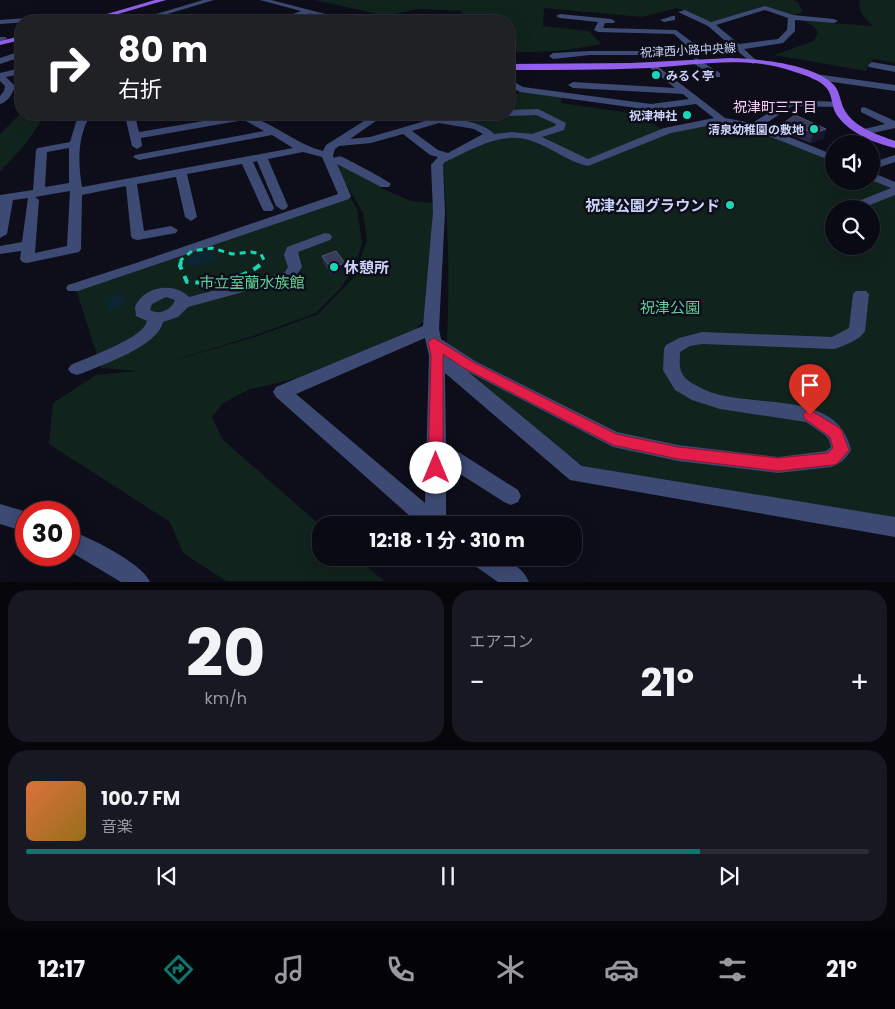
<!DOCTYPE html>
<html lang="ja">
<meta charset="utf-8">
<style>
:root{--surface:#0a0a14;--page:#181822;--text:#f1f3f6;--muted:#999aa0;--line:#2a2b34;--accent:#0f766e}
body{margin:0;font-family:Poppins,"Noto Sans JP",sans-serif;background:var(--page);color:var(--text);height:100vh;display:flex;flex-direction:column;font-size:19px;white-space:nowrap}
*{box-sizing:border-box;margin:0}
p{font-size:16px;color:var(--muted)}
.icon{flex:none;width:28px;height:28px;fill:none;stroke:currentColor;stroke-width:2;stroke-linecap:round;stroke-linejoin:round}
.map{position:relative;height:582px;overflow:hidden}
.panel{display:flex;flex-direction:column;gap:8px;padding:8px;background:#06060b;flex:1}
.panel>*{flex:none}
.hud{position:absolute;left:15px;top:15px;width:500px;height:105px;border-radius:20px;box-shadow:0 5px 20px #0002,0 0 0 1px var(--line);background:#202124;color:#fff;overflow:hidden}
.fabs{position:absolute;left:825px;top:135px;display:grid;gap:10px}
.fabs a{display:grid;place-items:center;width:55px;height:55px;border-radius:50%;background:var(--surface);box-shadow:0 5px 20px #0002,0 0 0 1px var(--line);font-size:25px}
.speed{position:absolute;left:15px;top:501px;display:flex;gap:10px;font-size:25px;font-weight:700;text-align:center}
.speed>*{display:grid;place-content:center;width:65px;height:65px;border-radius:50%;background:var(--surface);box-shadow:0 5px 20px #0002,0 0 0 1px var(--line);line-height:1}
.speed .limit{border:8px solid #d22;background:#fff;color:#111}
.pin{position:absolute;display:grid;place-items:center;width:42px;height:42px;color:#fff;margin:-51px -21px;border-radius:50% 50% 50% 0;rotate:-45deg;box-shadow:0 0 5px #0007}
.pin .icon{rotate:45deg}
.me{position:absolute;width:55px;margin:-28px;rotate:0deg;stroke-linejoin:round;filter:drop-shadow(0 0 4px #0008)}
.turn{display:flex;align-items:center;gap:18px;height:105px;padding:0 20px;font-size:22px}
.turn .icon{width:65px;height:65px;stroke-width:2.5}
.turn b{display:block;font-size:35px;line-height:42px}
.big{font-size:38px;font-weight:700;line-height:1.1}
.panel .tile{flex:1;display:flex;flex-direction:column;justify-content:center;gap:8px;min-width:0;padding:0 18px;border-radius:20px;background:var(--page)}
.panel .dial{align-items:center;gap:0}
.dial b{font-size:65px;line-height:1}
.song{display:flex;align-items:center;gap:15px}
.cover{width:60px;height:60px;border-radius:8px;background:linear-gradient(135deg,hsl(20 70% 55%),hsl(40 70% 35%))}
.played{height:5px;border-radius:2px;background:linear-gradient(90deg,var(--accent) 80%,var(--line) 80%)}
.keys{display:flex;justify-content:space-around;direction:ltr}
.heat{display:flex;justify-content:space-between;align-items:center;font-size:28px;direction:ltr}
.panel .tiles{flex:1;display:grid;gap:8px;grid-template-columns:1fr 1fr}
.tile:last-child{grid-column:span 2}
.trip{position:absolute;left:312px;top:516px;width:270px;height:50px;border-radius:20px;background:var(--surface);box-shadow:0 5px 20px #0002,0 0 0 1px var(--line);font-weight:700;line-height:50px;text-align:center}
.tab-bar{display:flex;height:80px;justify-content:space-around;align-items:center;background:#040408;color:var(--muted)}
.tab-bar .icon{width:35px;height:35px}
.tab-bar .on{color:var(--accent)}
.tab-bar b{font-size:22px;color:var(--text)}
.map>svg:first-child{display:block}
.green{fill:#11231d;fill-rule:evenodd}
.water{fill:#0d2432}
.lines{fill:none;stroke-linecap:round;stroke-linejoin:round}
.minor{fill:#3d4a73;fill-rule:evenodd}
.major{fill:#9260eb;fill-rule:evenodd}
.rail-far1{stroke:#1bd6b6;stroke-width:3;stroke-dasharray:6 5;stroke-linecap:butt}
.rail{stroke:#1bd6b6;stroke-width:4;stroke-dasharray:8 7;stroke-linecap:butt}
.wall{fill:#272a46}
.shaded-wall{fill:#15172c}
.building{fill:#393c59;stroke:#505472}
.route{fill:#e11d48;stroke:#92132f}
.poi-dot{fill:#1bd6b6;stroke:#0d0e1a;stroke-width:2}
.labels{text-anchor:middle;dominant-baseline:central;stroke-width:5;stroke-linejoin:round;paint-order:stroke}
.far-street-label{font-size:12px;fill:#ccd3f9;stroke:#0d0e1a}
.far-poi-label{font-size:12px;font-weight:bold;fill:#ccd3f9;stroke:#0d0e1a;text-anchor:end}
.far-neighbourhood-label{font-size:14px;fill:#f9cdf5;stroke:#0d0e1a}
.poi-label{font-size:15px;font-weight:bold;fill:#ccd3f9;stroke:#0d0e1a;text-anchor:end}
.park-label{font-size:15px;fill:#62ce96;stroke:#0d0e1a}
</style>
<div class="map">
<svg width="895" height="582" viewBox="0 0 895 582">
<rect width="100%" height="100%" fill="#0d0e1a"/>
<path class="green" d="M315,0H791L798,2L803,12L791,16L763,7L711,22L677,8L642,17L544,8L543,26L589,31L601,44C571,50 540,54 509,51V21H447L462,16V11L418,9L386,16Z
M860,0H895V63L873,59L866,71L774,55L814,41L818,32L813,26L803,21L873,26C866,18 857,13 860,0Z
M523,91L562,97L561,103L637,114L668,133L722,122L753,127L834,160V181H871V177L895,188V521L587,469L446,359C450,293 449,233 443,167L446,161L492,135L487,127L480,125L412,114H509V97ZM834,209H871V246H834Z
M21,113L46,114L27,142L0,172V134Z
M333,162L373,178L381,188L411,201L435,203L427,318L409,335L315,374L248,390L223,403L212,417L222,439L321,526V558H357L384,581H226L183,553L170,522L49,444L53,403L96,375L138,371L101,368L76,289L350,197L357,209L362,243L354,269L339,290L316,313L256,335L165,363L258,336L318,314L353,278L367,241L363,213Z"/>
<path class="water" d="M204,251L212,252L218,260L187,268L186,262L191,255Z
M121,293L126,304L107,311L105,305L111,303L110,300L104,302L103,299Z"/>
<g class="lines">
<path class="minor" d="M203,0H214L144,21H133Z
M260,0H271L352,21C337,22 320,12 307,14C296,16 287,21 275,21L301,11Z
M765,6L793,15L834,19L838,21L834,23L795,20V31L783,43L744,49L757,61L753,64L735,49L660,50V46H663L686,45L674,34L598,32L594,30L598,22L560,18L556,16L560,14L611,19L615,21L614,23H605L603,28L676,30L696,45H730L708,26L678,12L685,10L711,22ZM765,10L788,18L787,30L778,39L739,44L716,25Z
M69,15L91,21L69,19L0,24V20Z
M672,16H675V20L664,22L660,20Z
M0,37H6L7,39L0,41Z
M590,51H673L677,53L673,55H590L553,59L549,56L553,53Z
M18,52H21V57L0,64V58Z
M696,58L720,73V77H714L693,63L692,61Z
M652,62L725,118L752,123L790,100L840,102L842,104L837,107L792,106L762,126L834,155V162L751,129L722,123L671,133L588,166C568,162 551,147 532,141C502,130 471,150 445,162L443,165L445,212L439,329L441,339L475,361L617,432L678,445L778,457L826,451L831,447L829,440L825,435L806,422L720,409L692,400L675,390L663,370L664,349L666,345L679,338L702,332L832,337L849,328L853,294L856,291H866L869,294L865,331C860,340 844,346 834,349L702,344L690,346L680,352C680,357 679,366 681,371C684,379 690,382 697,386C742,413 837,384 851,450C846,459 840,464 831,467L778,473L678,461L613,447L467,371L582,466L895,517V537L570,480L445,373L446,444L518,490L521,496L518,502L511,505L504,502L446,465V525H420L276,397L273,392L276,387L423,326L433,212L431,165L438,157L430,155L403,134L371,143L339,146L335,149L333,155L334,158C336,157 339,156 342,157C345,158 389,181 391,184L389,187H381L337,164L351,196L349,199L78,291H68L66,288L68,285L136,263L338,194L322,157L303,152L268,159L288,206L286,209L282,210L276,206L257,161L253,162L274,208L272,211H264L262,208L242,164L187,174L197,217L191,221L185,217L176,177L137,184L144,231L171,226L178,230L176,233L138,240L133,239L131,236L126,186L82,195L81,249L79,252L27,263L22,262L20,259L21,251L0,254V246L22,242L28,198L13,200L7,234L0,238V195L33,190L36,150L38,148L70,142L76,122L81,114H91C77,137 78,162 82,187L293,148L272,135L139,160L133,157L135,155L264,131L244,120L141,138L142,146L137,149L132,146L126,120L129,114H139L136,120L139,132L233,116L232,114C266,114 291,143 323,151L326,145L375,114H386L350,139L370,137L425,121L400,117L395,114C417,114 481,117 494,134L512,132L532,134L555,126L556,124L536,115L509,116L505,114H509V110L538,109L566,123L564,130L542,137L588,159L664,128L714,118L696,104L651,110L520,92L509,86V79L523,87L651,104L689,99L683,94L573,88L568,85L573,82L675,88L649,67L648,65ZM439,123L474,129L483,134L448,153L438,150L412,131ZM69,148V183L45,187L47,152ZM70,191L67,246L35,253L39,200L35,197ZM425,338L429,356L425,503L296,394Z
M872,62L895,66V72L869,67L868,65Z
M21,68V74L6,77L15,86C13,93 8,102 0,104V96L4,91L5,86L0,81V73Z
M815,74L895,85V91L812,79V75Z
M864,107L895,121V128L864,135L860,134L859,132L860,130L885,124L861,112V108Z
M477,114H504C498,119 483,119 477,114Z
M895,155V162L871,170V163Z
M871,172L895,182V195L865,207L859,203L861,200L891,188L871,180Z
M325,233L330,234L332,237L330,240L298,252L302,267L295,278L188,307L178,317L163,322C158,346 104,364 83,373L77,375L71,373L68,369L71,365C88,357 144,338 147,321L136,316L135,307C143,287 173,281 189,297L285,272L288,267L284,255L287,247ZM166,297L175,300C171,311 159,315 150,310L152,304Z
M0,504L27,512L26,532L0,524Z
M69,530C89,537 142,563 150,582H121L69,551Z
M472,558C493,555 520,560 529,582H498L475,566Z"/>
<path class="major" d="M155,0H166L94,21H83Z
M21,36V40L0,45V41Z
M731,58C759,59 813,64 834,85C840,92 840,101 844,109C853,127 878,135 895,141V148C874,143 846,132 835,112C832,105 832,96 828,90C821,79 803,75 792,71C747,55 695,65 649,68C602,70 555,70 509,70V64L631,63Z"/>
<path class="rail-far1" d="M181,263V260L192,251L212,248L232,254L251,252L261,254L264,260L261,263"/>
<path class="rail" d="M181,262L180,266L187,282C209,284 247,279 263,262"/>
</g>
<path class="wall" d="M785,122L826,129L823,139L810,143L781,131Z
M322,256L346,271L332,275L323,263Z"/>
<path class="shaded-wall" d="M826,129L823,139L810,143L814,133Z
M345,263L346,271L332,275L331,268Z"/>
<path class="building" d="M795,115L826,129L814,133L785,122Z
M336,251L345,263L331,268L322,256Z"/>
<path class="route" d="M434,338L473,362L616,434L678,447L778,458L828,453L833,448L830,437L805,419L803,415L805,412L810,410L841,429L849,450L837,464L832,465L778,471L678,459L613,445L464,368L443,354V468L441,472L436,474L431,472L428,468L431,356L428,342Z"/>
<g class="poi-dot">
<circle cx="656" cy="75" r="5"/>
<circle cx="687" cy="115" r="5"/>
<circle cx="814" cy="129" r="5"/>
<circle cx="730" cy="205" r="5"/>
<circle cx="334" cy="267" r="5"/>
</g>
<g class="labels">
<g class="far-street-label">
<text transform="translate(688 50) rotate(-3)">祝津西小路中央線</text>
</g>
<g class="far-poi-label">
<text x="666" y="75" text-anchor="start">みるく亭</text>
<text x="677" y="115">祝津神社</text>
<text x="804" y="129">清泉幼稚園の敷地</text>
</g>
<g class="far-neighbourhood-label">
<text x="775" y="107">祝津町三丁目</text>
</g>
<g class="poi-label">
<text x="720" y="205">祝津公園グラウンド</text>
<text x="344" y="267" text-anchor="start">休憩所</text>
</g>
<g class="park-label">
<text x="252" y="282">市立室蘭水族館</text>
<text x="670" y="307">祝津公園</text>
</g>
</g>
</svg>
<div class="fabs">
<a><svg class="icon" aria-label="sound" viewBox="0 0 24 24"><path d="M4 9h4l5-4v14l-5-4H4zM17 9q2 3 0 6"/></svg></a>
<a><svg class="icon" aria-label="search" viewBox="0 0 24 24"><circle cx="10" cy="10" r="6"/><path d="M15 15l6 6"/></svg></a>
</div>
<div class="speed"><div class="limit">30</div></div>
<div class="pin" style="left:810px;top:415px;background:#d93025"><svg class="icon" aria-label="arrive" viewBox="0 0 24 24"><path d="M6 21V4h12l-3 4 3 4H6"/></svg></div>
<svg class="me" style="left:436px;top:468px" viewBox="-20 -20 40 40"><circle r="19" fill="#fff"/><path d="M0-13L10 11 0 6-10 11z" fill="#e11d48"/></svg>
<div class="trip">12:18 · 1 分 · 310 m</div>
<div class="hud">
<div class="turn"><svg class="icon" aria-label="right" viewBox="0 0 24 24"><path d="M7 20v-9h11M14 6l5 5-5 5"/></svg><div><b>80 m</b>右折</div></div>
</div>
</div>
<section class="panel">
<div class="tiles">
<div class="tile dial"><b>20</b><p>km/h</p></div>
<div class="tile"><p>エアコン</p>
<div class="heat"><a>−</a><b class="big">21°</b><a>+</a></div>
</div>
<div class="tile">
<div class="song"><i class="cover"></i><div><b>100.7 FM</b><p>音楽</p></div></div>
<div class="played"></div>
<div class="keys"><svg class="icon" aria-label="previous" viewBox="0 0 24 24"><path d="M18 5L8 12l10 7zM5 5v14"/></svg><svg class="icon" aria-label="pause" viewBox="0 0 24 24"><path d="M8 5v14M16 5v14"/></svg><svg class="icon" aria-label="next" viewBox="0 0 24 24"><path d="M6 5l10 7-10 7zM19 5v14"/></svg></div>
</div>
</div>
</section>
<nav class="tab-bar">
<b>12:17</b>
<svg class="icon on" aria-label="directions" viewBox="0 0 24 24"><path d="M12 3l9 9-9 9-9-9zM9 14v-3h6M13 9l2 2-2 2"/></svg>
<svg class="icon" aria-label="music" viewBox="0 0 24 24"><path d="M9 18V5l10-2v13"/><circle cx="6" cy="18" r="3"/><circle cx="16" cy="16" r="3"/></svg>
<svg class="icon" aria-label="phone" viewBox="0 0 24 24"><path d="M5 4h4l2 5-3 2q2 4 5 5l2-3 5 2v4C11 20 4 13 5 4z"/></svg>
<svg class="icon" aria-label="climate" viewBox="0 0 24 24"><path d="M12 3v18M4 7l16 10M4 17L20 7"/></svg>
<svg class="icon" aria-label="car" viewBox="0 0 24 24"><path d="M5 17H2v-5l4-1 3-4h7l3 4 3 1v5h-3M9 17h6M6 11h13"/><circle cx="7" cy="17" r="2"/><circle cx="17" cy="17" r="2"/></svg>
<svg class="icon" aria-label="filters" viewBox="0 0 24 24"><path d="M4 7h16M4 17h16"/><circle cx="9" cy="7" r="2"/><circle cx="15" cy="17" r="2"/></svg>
<b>21°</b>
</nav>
